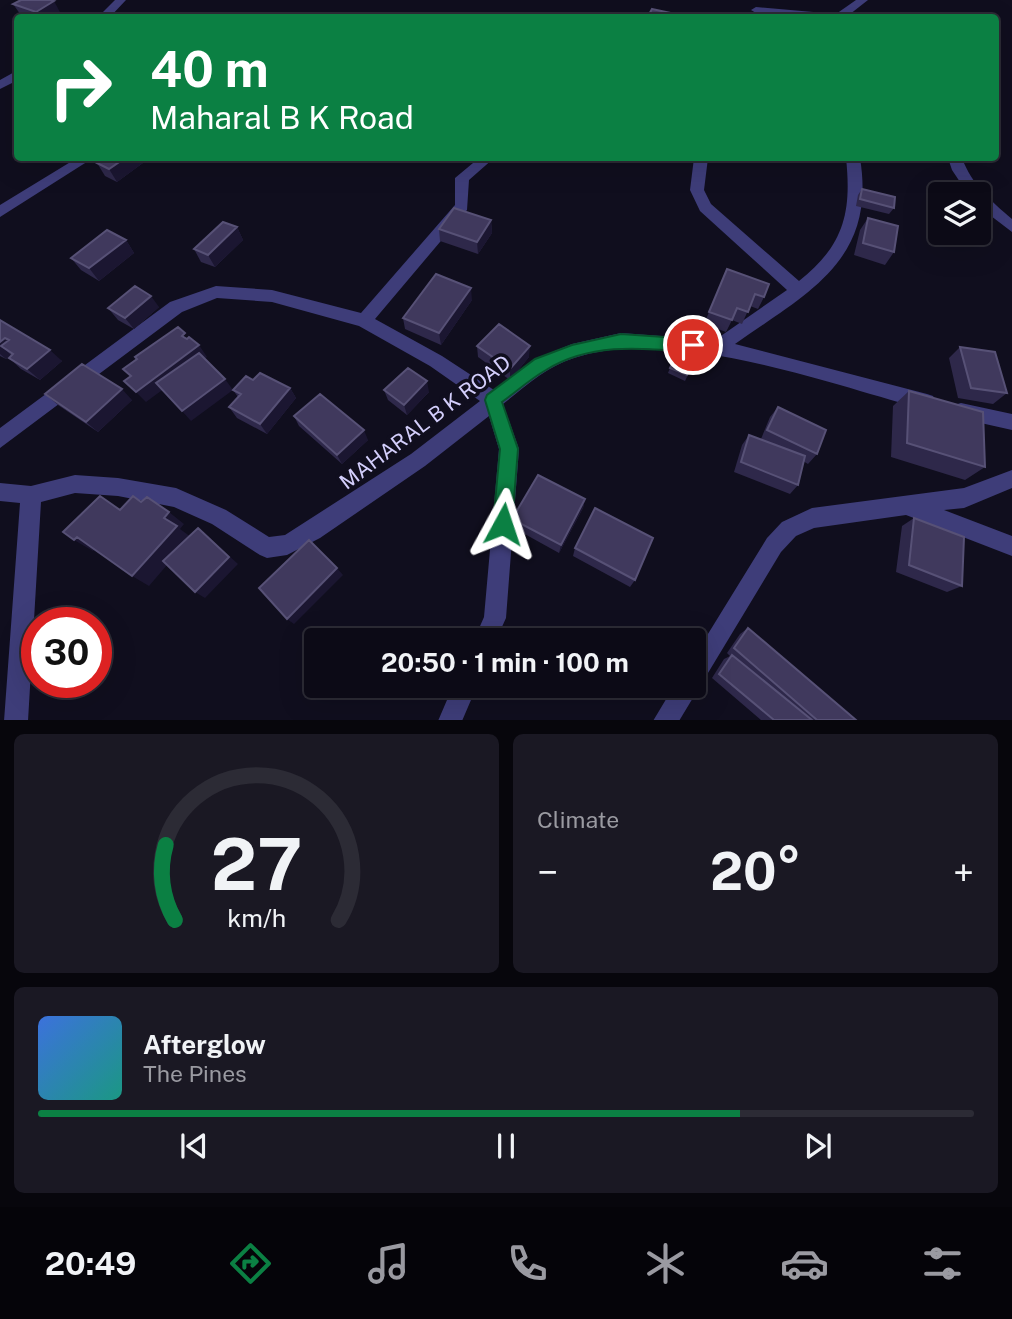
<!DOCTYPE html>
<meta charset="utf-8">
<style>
:root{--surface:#0c0a16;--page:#1a1823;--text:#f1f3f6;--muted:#9a9aa1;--line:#2c2b35;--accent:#0b8043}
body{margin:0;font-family:"Public Sans",sans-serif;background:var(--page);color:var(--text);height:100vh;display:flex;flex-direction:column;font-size:26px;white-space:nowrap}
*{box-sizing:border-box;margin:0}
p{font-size:23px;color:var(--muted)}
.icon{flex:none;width:38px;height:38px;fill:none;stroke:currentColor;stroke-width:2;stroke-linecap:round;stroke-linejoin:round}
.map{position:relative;height:720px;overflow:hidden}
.drawer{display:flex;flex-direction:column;gap:14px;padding:14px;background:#07060c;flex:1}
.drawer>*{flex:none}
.top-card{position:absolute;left:14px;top:14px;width:985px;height:147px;border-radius:7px;box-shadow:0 7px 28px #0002,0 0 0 2px var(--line);background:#0b8043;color:#fff;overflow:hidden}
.fabs{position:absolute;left:928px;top:182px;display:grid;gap:14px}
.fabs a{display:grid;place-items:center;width:63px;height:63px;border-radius:7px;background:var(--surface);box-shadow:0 7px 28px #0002,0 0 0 2px var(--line);font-size:35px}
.speed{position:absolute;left:21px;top:607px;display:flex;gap:14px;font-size:35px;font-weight:700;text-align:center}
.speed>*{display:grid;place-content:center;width:91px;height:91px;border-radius:50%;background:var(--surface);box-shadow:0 7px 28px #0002,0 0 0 2px var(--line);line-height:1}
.speed .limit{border:10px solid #d22;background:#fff;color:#111}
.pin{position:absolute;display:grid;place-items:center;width:60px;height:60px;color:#fff;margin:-30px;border:4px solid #fff;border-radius:50%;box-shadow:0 2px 7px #0007}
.me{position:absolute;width:77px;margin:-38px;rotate:5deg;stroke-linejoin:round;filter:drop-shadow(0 0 5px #0008)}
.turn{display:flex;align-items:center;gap:24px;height:147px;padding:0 21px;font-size:32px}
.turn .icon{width:91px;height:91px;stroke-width:2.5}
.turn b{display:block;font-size:49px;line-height:60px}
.big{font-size:52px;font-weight:700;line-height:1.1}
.drawer .tile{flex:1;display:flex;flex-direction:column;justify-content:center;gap:10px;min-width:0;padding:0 24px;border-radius:10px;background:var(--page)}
.drawer .dial{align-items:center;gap:0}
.dial svg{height:182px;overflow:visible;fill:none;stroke:var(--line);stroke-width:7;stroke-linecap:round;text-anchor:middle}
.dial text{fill:var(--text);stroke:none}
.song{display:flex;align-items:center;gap:21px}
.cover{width:84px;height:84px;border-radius:10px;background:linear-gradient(135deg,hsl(220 70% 55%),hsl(170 70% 35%))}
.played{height:7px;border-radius:4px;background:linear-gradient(90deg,var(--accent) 75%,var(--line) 75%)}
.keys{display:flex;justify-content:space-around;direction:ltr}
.heat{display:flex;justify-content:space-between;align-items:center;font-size:38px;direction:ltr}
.drawer .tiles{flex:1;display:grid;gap:14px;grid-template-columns:1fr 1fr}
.tile:last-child{grid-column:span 2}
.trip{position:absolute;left:304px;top:628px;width:402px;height:70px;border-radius:7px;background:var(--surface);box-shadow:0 7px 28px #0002,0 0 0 2px var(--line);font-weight:700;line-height:70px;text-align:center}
.dock{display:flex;height:112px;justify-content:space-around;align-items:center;background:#050409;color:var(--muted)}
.dock .icon{width:49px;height:49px}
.dock .active{color:var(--accent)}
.dock b{font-size:32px;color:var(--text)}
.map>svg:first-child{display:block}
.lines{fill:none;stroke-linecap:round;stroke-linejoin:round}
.minor{fill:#3e3d79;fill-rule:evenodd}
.wall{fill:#2e284a}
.shaded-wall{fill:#1b1631}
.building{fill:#40395d;stroke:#575176;stroke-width:2}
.route{fill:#0b8043;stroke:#07532c;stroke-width:2}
.labels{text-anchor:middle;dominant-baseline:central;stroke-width:7;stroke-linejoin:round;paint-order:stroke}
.street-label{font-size:21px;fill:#d3cefb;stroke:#100e1e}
</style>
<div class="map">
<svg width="1012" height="721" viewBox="0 0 1012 721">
<rect width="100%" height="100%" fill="#100e1e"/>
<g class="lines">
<path class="minor" d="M115,0H126L109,18H97Z
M856,0H868L845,18L756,13L751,10L756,7L836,14Z
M18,70V80L0,89V80Z
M77,158H93L0,217V205Z
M479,158H494L469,180L467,210L375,319L442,356L494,390L535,359L572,344L621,333L715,340L787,290L700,211L690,190L694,158H708L704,190L711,204L799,281C843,246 852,214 846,158H860C877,261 807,293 735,344L927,394L933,396L936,402L933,408L927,410C829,384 672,325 574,358C546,367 526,386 503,404L519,449L506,618L496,640H474L484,617L499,449L489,416L425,466L320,538L287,555L267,558L260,555L212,524L174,507L118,496L75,493L41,502L28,721H4L20,503L0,501V483L31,486L75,475L118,478L176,488L226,510L269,537L285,535L411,454L480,401L430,366L359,326L272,302L217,298L182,312L0,448V428L170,302L216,286L272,290L361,313L455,205V178Z
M948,158H962C972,185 990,200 1012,219V232L978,206V194H968L952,170Z
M961,403L1012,414V430L954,417L952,411L954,405Z
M1012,470V488L964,508L944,510L1012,536V556L906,515L814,528L796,536L781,552L679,721H653L674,686H695V655L767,538L782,522L812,508L964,488Z
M453,686H477L462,721H438Z"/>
</g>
<path class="wall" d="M13,4L61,14L55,18H23Z
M104,158H146L147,160L117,182L105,176L97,163Z
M862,189L894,208L889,214L856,206L858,195Z
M868,218L894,252L885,265L854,255L860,230Z
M491,220L492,233L478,254L440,241L439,229Z
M237,227L243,240L215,267L201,262L194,249Z
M126,240L134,253L99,281L81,270L71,258Z
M727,269L764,297L758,309L750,306L742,324L732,320L726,332L704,324Z
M472,300L441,345L405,329L403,318Z
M159,307L134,329L118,320L108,308Z
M0,320L62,361L40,380L21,369L9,358L11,355L6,359L0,356Z
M477,346L529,357L510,380L478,357Z
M960,347L1007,393L993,404L958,398L949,358Z
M700,350L685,381L668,373L670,368Z
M253,380L290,388L296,398L267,434L237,418L229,407L238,397L233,390Z
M384,390L429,392L407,415L388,400Z
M909,391L985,467L965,480L891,457L893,406Z
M45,394L132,400L98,432L58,405Z
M778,407L817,454L808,464L803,461L798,485L790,494L734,472L742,445L749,435L761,439L770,417Z
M294,416L368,440L342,464L299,426Z
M585,499L583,508L559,553L512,527V519Z
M914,518L962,586L947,592L896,572L902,526Z
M575,548L635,580L630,587L573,556Z
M748,628L856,720H761L712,678L724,659L730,656L727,653L740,634Z"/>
<path class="shaded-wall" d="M54,1L61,14L55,18H39L36,12Z
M125,158H146L147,160L117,182L109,169Z
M491,220L492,233L478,254L477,242Z
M237,227L243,240L215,267L208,255Z
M126,240L134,253L99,281L89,268Z
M471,288L472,300L441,345L439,333Z
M151,296L159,307L134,329L125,318Z
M5,338L18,349L1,346L11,355L6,359L0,354V342Z
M199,345L207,357L146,402L136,392Z
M530,346L529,357L510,380V369Z
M50,350L62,361L40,380L27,369Z
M225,379L233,390L191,421L182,411Z
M427,381L429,392L407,415L404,405Z
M290,388L296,398L267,434L260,424Z
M122,389L132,400L98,432L86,422Z
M364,430L368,440L342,464L337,455Z
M585,499L583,508L559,553L561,545Z
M169,512L184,524L180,529L191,537L149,586L132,576L164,518Z
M207,536L238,564L205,598L195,592Z
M77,537L96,548L93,551L74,540Z
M337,568L343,575L294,624L287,619Z"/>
<path class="building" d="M21,0H50L54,1L36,12L13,4Z
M652,9L694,18H647Z
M104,158H125L109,169L97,163Z
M862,189L895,197L894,208L860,199Z
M454,208L491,220L477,242L439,229Z
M868,218L898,226L894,252L863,243Z
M223,222L237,227L208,255L194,249Z
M107,230L126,240L89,268L71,258Z
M727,269L769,284L764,297L755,294L748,312L737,308L732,320L709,312Z
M436,274L471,288L439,333L403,318Z
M135,286L151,296L125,318L108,308Z
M0,320L50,350L27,369L9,358L13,354L1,346L9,340L5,338L0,342Z
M499,324L530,346L510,369L477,346Z
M178,327L185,333L182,336L187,339L189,337L199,345L136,392L124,381L131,376L123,369L137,359L135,357Z
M682,343L700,350L687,375L670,368Z
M960,347L995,352L1007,393L971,388Z
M199,353L225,379L182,411L156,383Z
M82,364L122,389L86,422L45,394Z
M408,368L427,381L404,405L384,390Z
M260,373L290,388L260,424L229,407L241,394L233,390L246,376L253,380Z
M909,391L983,412L985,467L907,443Z
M320,394L364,430L337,455L294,416Z
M778,407L826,430L817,454L767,430Z
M749,435L805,456L798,485L741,462Z
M538,475L585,499L561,545L512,519Z
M100,496L120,510L133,496L141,502L147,497L169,512L164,518L177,526L132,576L77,537L74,540L63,532Z
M595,508L653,538L635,580L575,548Z
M914,518L964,537L962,586L909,565Z
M198,528L229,557L195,592L163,561Z
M309,540L337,568L287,619L259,588Z
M748,628L856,720H817L734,648Z
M732,655L812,720H774L719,674Z"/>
<path class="route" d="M621,334L693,339L701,345L693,352C643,348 591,342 546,370C530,379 516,392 502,402L518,449L512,524L509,531L503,533L496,531L493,524L500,449L485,400L487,395L535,359L572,345Z"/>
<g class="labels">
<g class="street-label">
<text transform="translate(425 422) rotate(-37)">MAHARAL B K ROAD</text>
</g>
</g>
</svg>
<div class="fabs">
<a><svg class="icon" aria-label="layers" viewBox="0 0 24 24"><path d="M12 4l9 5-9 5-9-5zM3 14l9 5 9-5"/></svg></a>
</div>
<div class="speed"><div class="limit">30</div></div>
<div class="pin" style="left:693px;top:345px;background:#d93025"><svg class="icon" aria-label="arrive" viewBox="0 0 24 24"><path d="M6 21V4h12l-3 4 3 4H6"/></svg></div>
<svg class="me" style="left:503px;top:524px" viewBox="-20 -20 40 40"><path d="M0-17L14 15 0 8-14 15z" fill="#0b8043" stroke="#fff" stroke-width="4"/></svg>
<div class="trip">20:50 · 1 min · 100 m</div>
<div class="top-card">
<div class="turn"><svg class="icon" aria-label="right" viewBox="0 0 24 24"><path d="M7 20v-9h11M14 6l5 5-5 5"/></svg><div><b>40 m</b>Maharal B K Road</div></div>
</div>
</div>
<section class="drawer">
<div class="tiles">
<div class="tile dial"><svg viewBox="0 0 100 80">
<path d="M14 69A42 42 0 1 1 86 69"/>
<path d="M14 69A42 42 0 0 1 10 36" stroke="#0b8043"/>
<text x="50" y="56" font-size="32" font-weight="700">27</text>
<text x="50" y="72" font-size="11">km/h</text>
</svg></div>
<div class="tile"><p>Climate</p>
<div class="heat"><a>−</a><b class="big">20°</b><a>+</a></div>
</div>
<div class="tile">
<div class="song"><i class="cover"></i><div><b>Afterglow</b><p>The Pines</p></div></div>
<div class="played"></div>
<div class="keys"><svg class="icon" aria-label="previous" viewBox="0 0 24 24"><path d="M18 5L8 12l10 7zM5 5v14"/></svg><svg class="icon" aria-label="pause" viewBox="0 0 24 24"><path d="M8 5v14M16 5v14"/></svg><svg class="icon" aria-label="next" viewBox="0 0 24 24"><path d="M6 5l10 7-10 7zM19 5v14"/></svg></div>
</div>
</div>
</section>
<nav class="dock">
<b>20:49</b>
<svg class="icon active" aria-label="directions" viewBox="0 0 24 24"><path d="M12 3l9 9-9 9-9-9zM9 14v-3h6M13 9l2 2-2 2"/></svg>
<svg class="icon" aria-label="music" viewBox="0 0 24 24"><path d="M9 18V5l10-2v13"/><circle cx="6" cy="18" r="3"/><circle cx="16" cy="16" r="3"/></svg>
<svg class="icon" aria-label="phone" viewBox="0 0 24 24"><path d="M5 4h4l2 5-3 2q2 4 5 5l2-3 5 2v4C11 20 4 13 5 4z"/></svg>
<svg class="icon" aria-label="climate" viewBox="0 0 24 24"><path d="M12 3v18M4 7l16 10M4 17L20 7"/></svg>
<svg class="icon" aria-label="car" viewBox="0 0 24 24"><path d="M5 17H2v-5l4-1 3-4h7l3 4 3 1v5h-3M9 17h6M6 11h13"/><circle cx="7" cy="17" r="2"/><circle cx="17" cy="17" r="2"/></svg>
<svg class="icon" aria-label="filters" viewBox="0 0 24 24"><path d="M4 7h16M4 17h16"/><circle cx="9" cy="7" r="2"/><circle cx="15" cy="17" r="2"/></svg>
</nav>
